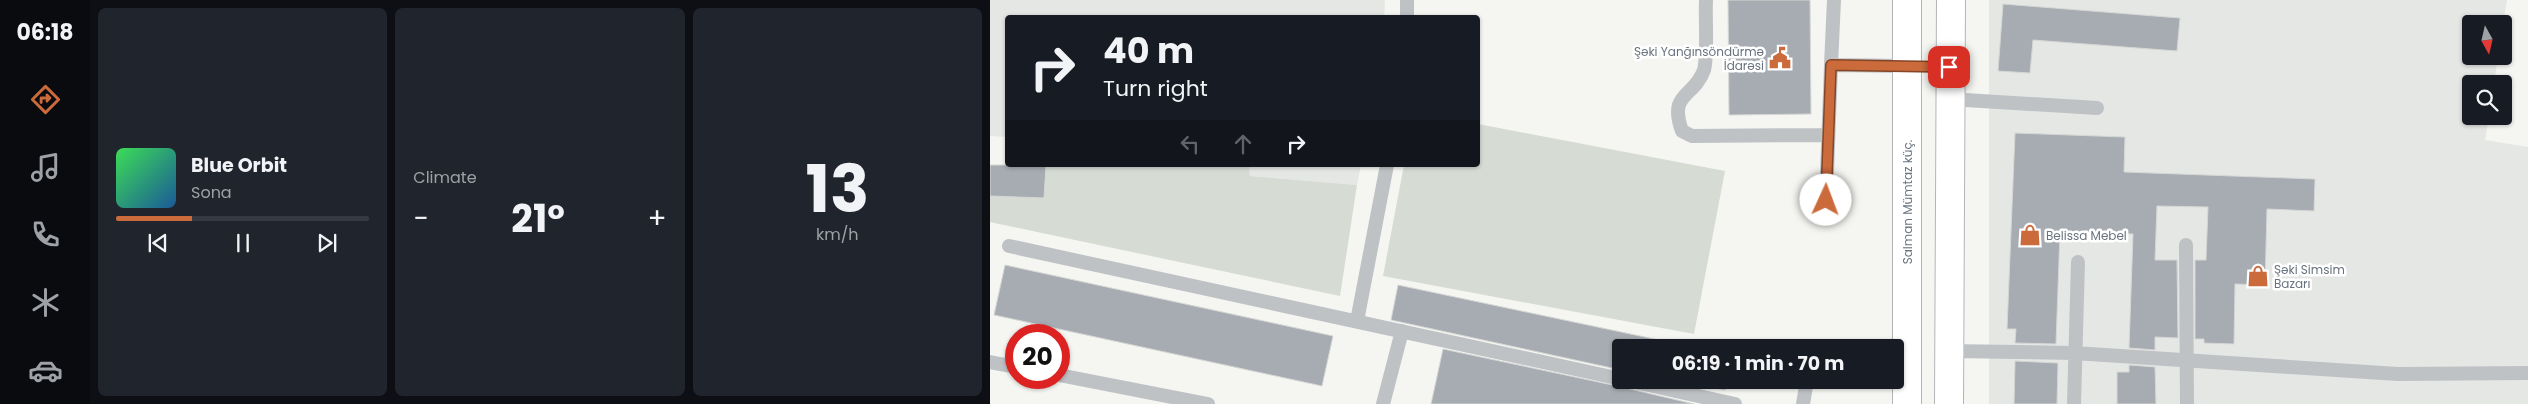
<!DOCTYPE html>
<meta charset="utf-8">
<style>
:root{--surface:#171b24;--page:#20242c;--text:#f1f3f6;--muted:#9ea1a6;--line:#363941;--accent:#cb6b3c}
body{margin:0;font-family:Poppins,sans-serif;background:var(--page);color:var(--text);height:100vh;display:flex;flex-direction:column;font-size:19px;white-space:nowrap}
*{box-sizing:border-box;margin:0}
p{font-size:16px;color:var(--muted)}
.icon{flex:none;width:28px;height:28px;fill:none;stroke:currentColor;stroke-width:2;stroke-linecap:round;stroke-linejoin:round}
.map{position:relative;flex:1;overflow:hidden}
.sheet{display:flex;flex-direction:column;gap:8px;padding:8px;background:#0d0f14;width:900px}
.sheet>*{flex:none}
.hud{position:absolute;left:15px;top:15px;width:475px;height:152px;border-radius:5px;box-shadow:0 1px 4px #0004;background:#171b24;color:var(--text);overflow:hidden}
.needle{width:32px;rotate:172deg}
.controls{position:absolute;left:1472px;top:15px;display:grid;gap:10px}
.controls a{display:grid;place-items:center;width:50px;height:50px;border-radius:5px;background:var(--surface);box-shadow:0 1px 4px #0004;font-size:25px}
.speed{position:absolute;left:15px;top:324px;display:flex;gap:10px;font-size:25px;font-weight:700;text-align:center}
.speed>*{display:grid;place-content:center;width:65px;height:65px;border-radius:50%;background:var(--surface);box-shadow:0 1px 4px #0004;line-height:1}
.speed .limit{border:8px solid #d22;background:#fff;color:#111}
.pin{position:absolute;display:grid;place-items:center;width:42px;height:42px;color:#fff;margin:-21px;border-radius:10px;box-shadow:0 2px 8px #0006}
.me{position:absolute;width:55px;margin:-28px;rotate:2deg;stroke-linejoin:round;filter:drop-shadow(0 0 4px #0008)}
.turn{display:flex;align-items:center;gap:18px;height:105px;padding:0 15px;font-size:22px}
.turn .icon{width:65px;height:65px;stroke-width:2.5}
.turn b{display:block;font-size:35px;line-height:42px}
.lanes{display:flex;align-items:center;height:48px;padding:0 15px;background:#0003;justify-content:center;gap:25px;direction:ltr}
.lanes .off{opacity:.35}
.big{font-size:38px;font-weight:700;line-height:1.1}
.sheet .widget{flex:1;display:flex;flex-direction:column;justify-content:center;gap:8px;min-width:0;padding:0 18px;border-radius:8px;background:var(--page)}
.sheet .dial{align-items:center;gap:0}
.dial b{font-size:65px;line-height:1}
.song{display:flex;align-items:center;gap:15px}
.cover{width:60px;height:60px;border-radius:8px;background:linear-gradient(135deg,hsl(130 70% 55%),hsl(210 70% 35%))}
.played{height:5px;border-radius:2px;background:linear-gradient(90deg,var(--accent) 30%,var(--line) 30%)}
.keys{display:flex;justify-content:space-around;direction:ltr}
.heat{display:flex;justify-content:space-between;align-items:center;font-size:28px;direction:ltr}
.sheet .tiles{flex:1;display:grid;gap:8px;grid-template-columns:repeat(3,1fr)}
.trip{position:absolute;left:622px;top:339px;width:292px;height:50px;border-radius:5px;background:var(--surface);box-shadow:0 1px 4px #0004;font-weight:700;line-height:50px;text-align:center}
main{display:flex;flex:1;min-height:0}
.menu{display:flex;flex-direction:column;width:90px;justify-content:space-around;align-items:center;background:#090b0e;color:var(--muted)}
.menu .icon{width:35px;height:35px}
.menu .selected{color:var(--accent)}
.menu b{font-size:22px;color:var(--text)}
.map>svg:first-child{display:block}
.built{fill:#e5e7e5}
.green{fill:#d6dbd4}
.building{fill:#a6acb1;stroke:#d6d7d5}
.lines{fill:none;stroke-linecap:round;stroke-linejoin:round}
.trunk-casing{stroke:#b2b5b8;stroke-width:30}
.service{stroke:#bfc2c5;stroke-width:14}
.trunk{stroke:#fff;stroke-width:28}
.route-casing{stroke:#844627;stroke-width:12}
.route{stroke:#cb6b3c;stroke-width:9}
.labels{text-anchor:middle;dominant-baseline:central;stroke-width:5;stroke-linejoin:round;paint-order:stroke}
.poi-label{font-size:12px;fill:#68737f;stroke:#fff;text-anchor:start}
.street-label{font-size:12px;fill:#68737f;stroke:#fff}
</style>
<main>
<nav class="menu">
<b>06:18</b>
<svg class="icon selected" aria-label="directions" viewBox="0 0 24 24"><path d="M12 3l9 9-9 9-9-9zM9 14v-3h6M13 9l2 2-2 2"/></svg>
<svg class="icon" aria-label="music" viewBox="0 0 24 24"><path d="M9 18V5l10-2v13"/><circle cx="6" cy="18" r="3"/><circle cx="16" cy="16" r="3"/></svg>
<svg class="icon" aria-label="phone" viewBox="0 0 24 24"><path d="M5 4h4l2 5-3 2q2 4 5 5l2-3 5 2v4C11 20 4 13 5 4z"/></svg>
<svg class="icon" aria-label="climate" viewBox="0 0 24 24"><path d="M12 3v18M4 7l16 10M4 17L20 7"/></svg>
<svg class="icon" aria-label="car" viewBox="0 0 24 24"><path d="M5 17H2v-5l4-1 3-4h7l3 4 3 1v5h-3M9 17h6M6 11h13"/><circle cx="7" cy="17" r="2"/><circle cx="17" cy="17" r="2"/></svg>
</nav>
<section class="sheet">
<div class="tiles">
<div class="widget">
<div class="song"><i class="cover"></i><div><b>Blue Orbit</b><p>Sona</p></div></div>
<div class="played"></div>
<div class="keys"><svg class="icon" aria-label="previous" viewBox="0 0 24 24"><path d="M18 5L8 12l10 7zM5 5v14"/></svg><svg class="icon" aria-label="pause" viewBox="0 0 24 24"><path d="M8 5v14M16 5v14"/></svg><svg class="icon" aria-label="next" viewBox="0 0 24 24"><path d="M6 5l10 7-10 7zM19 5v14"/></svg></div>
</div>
<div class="widget"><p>Climate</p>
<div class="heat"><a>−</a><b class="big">21°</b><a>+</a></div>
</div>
<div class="widget dial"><b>13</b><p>km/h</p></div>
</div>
</section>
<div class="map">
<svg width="1538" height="404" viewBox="0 0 1538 404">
<rect width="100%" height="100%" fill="#f5f5f2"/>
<path class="built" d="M0,0H395L394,18H18L17,137L0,136Z
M999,0H1517L1513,24H1481V56H1508L1504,84H1481V116H1499L1495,140L1538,147V404H999Z
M259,165H371L367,185L260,176Z"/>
<path class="green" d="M488,124L735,171L704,334L393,276L414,165H488Z
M56,165H259L260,176L367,185L350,296L0,222V196L54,198Z"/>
<path class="building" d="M738,0H820L821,114L739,115Z
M1013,4L1190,18L1187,51L1043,40L1040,73L1008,71Z
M1025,133L1135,137L1134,172L1325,179L1324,211L1277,209L1275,285L1245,284L1244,344L1214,343V339H1205V260H1216L1218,207L1167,206L1165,260H1187L1188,338L1165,337V350L1139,348L1143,234L1070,232L1066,344L1025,343L1026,329H1017Z
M0,165H56L54,198L0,196Z
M15,265L343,336L332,386L4,315Z
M408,285L707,348H631V370L401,320Z
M453,349L632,387L704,404H441Z
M1025,361L1068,363L1067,404H1024Z
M1139,365L1165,367L1166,404H1127V372H1139Z
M677,380H738L735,390L720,387V389Z"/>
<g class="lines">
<g class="trunk-casing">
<path id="trunk" d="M917,0V404
M959,404L961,0"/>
</g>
<path class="service" d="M716,0C715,17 718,56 714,70C704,98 678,92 692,131L702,136L838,135
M844,0L841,65L916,66
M417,18V0
M959,99L1107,108
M836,200L841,65
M1196,245L1197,404
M19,246L631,379
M367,321L397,165
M959,351L1084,353L1408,374L1538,373
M0,362L26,367
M69,375L218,404
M636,380L745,404
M393,404L412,331
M813,404L817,380
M1084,404L1088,262"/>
<use href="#trunk" class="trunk"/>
</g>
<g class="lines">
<g class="route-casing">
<path id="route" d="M836,200L841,65L959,67"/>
</g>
<use href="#route" class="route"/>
</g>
<defs>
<g id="civic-bare" transform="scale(1.725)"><path d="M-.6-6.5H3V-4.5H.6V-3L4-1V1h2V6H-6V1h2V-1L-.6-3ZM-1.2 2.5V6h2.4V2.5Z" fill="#cb6b3c" stroke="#fff" stroke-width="2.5" paint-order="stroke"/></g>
<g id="shop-bare" transform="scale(1.725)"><path d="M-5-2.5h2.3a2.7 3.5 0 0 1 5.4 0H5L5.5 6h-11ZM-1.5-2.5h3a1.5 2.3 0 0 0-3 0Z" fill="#cb6b3c" stroke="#fff" stroke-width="2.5" paint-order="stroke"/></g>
</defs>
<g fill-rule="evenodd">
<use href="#civic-bare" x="790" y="58"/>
<use href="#shop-bare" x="1040" y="235"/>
<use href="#shop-bare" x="1268" y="276"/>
</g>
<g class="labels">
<g class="poi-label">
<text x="774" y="51" text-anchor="end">Şəki Yanğınsöndürmə<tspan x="774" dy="14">İdarəsi</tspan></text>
<text x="1056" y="235">Belissa Mebel</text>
<text x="1284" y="269">Şəki Simsim<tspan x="1284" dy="14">Bazarı</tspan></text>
</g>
<g class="street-label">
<text transform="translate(917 202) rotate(-90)">Salman Mümtaz küç.</text>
</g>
</g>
</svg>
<div class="controls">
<a><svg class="needle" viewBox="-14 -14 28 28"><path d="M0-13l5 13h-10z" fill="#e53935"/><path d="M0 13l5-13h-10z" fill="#9ea1a6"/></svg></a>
<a><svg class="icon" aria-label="search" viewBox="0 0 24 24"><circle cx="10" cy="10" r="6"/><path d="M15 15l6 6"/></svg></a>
</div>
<div class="speed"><div class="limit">20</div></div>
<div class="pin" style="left:959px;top:67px;background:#d93025"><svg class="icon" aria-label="arrive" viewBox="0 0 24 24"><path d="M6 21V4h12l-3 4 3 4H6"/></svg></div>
<svg class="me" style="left:836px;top:200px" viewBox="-20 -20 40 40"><circle r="19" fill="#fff"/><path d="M0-13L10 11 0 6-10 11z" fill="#cb6b3c"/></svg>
<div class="trip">06:19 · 1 min · 70 m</div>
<div class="hud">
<div class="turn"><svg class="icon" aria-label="right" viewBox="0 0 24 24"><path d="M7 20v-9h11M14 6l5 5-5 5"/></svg><div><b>40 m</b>Turn right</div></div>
<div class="lanes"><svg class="icon off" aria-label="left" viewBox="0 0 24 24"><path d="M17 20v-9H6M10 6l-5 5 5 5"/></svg><svg class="icon off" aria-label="ahead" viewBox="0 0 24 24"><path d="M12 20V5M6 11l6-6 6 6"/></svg><svg class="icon" aria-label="right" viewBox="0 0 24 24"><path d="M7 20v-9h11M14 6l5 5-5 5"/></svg></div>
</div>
</div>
</main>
